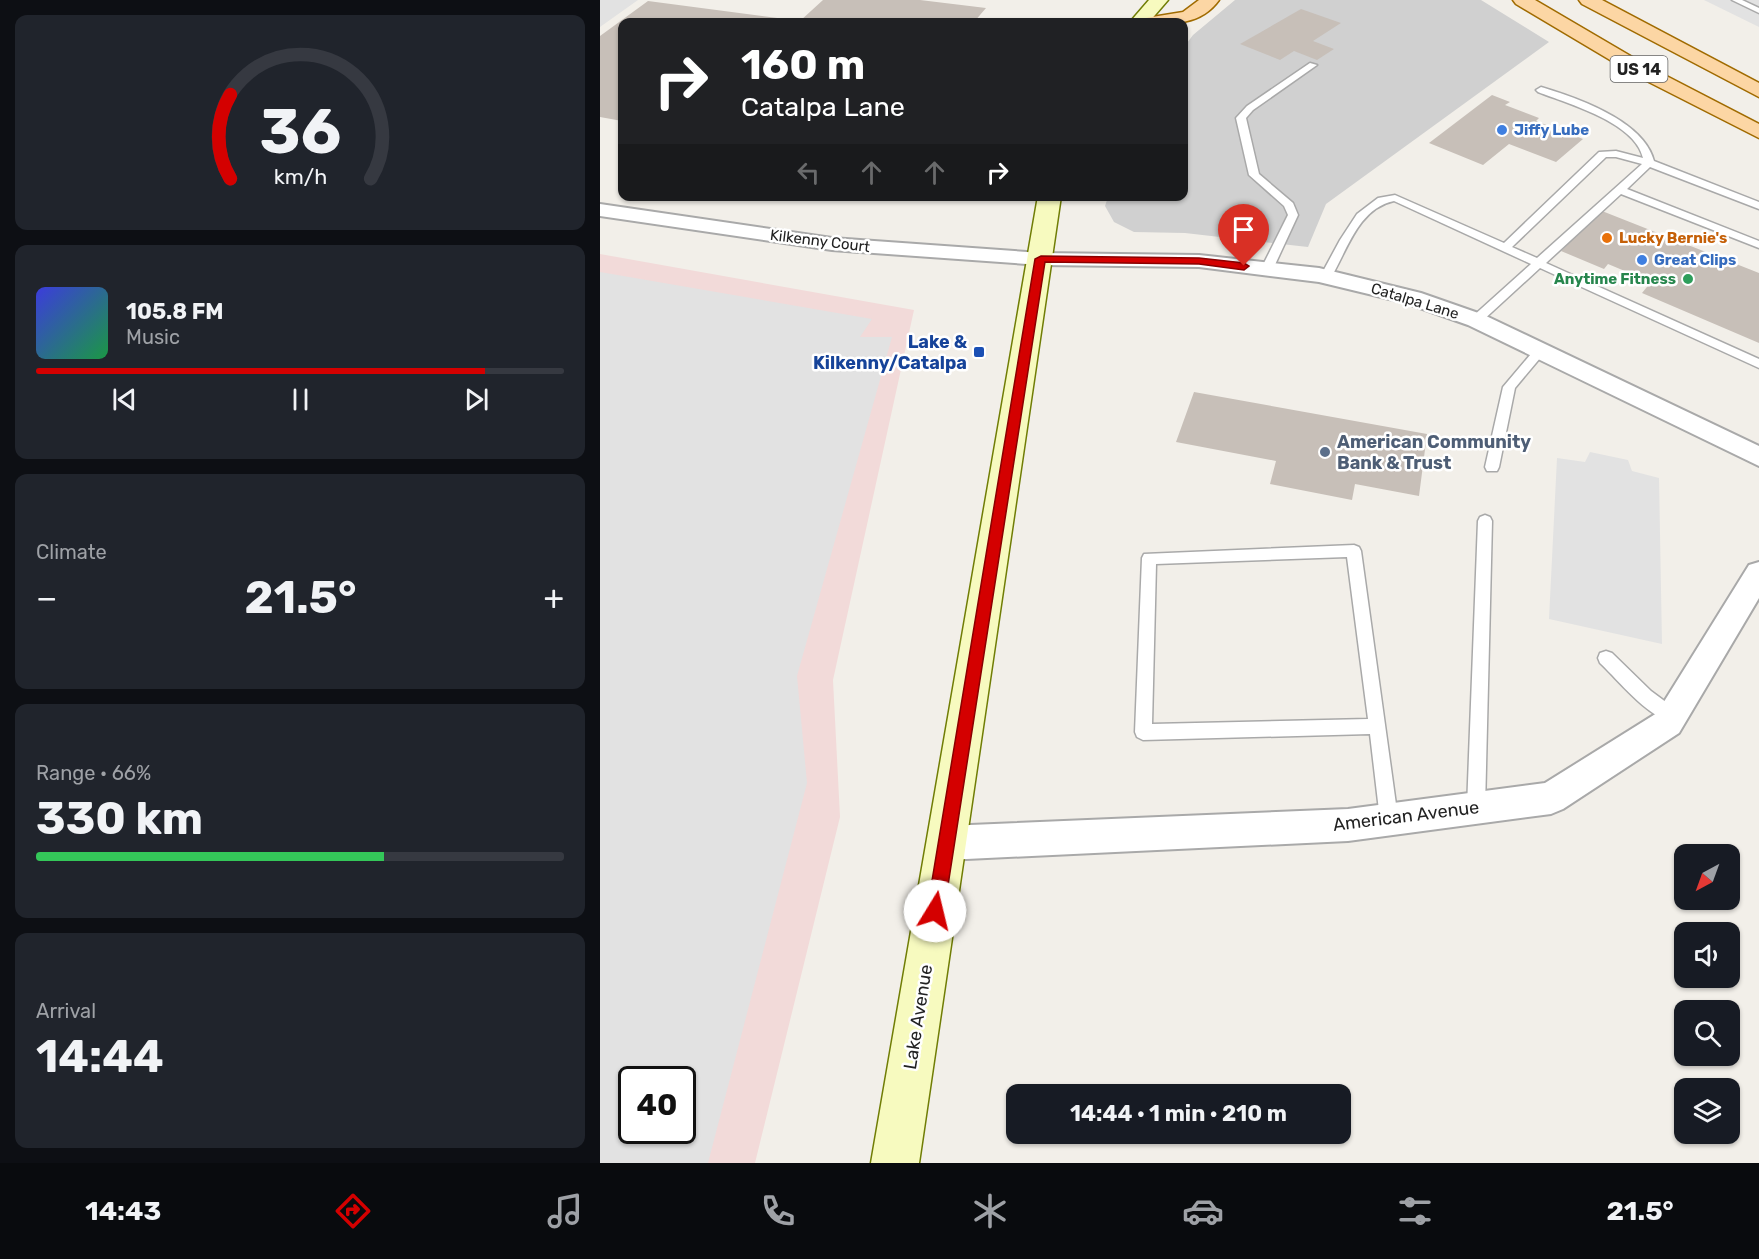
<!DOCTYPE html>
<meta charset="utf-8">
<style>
:root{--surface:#171b24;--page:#20242c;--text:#f1f3f6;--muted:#9ea1a6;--line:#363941;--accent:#d40000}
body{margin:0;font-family:Rubik,sans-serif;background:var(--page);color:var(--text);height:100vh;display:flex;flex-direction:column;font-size:22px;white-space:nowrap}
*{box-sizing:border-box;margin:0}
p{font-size:20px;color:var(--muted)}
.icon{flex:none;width:33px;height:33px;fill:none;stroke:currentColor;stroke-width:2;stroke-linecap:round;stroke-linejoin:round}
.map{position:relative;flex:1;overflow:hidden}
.drawer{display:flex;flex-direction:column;gap:15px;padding:15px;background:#0d0f14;width:600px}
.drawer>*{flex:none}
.hud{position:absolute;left:18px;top:18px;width:570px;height:183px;border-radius:12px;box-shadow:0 2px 4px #0004;background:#202124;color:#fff;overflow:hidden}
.needle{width:39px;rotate:221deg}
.fabs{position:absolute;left:1074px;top:844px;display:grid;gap:12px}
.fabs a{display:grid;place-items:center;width:66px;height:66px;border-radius:12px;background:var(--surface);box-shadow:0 2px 4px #0004;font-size:30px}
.speed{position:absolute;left:18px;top:1066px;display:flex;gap:12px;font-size:30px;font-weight:700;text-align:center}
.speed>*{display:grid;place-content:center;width:78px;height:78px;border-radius:50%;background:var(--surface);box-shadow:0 2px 4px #0004;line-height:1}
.speed .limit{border:3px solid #111;border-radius:9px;background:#fff;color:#111}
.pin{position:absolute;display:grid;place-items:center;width:51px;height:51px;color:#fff;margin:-62px -26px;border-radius:50% 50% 50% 0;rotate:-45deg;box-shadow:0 0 6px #0007}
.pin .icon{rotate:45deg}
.me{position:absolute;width:66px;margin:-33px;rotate:9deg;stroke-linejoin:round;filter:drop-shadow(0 0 4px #0008)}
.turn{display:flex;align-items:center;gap:21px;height:126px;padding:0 24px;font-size:27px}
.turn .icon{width:78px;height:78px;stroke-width:2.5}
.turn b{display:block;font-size:42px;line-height:51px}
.lanes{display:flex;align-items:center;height:57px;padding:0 24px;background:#0003;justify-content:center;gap:30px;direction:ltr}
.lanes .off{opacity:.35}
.big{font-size:45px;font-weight:700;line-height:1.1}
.drawer .widget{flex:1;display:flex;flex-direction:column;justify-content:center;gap:9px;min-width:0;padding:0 21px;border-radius:12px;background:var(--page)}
.drawer .dial{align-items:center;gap:0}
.dial svg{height:156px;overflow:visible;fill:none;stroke:var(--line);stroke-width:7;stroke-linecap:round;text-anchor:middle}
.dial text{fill:var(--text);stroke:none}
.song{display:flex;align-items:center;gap:18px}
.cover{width:72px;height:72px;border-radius:9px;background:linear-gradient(135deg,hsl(240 70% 55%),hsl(140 70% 35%))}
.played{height:6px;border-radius:3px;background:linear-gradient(90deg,var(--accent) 85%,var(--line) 85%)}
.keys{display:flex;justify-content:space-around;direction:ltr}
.heat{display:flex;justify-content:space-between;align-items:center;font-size:33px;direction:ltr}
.charge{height:9px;border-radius:4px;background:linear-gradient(90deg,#34c759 66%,var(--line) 0)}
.trip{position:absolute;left:406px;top:1084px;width:345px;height:60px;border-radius:12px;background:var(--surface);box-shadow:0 2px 4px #0004;font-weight:700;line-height:60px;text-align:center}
.tab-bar{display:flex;height:96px;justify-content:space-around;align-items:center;background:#090b0e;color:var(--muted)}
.tab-bar .icon{width:42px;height:42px}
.tab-bar .active{color:var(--accent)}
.tab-bar b{font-size:27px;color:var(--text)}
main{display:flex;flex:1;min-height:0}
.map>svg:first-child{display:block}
.commercial{fill:#f2dad9;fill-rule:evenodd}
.religious{fill:#d0d0d0}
.parking{fill:#e2e2e2;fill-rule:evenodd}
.building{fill:#c7bfb8}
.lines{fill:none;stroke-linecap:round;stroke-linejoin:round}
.lane-casing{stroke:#a9a9a9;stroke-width:3}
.street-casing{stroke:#a9a9a9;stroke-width:4}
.secondary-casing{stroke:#707d05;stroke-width:3}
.primary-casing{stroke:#a06b00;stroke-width:3}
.lane{fill:#fff;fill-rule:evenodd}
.street{fill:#fff;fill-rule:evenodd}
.secondary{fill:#f7fabf;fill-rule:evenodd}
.primary{fill:#fcd6a4;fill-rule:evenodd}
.route{fill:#d40000;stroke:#8a0000;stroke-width:1.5}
.shop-dot{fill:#3f7fe0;stroke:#fff;stroke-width:2}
.food-dot{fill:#e8710a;stroke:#fff;stroke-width:2}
.leisure-dot{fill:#2e9e5b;stroke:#fff;stroke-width:2}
.transit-dot{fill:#1a4fb4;stroke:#fff;stroke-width:2}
.service-dot{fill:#5c6f8a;stroke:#fff;stroke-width:2}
.labels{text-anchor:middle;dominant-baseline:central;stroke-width:5;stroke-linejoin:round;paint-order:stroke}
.far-shop-label{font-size:15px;font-weight:bold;fill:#366cbe;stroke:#fff;text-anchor:start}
.far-food-label{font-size:15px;font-weight:bold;fill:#c56008;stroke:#fff;text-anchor:start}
.far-street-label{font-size:15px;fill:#222;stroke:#fff}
.far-leisure-label{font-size:15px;font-weight:bold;fill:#27864d;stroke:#fff;text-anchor:end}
.shield{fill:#fff;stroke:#646464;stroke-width:1.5}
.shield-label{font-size:16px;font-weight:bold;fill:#222}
.transit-label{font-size:18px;font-weight:bold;fill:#164399;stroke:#fff;text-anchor:end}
.service-label{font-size:18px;font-weight:bold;fill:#4e5e75;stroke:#fff;text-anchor:start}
.street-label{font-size:18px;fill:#222;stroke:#fff}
</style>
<main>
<section class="drawer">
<div class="widget dial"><svg viewBox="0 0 100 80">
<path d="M14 69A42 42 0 1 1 86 69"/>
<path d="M14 69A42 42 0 0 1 14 26" stroke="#d40000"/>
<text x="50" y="56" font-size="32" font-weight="700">36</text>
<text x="50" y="72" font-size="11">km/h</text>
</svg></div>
<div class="widget">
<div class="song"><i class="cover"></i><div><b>105.8 FM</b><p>Music</p></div></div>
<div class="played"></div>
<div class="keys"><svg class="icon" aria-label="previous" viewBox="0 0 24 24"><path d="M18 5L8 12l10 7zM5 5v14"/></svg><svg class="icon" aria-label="pause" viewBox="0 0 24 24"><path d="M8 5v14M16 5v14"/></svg><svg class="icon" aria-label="next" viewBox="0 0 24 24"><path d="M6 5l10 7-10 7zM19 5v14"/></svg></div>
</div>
<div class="widget"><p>Climate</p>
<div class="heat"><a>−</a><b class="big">21.5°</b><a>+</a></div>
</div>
<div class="widget"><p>Range · 66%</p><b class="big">330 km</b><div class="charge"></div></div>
<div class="widget"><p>Arrival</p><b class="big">14:44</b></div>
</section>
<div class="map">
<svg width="1159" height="1163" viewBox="0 0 1159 1163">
<rect width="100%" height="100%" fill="#f2efe9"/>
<path class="commercial" d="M0,254L314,310L233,680L240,817L155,1163H0ZM32,1080H82V1131H32Z"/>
<path class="religious" d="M635,0H881L949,42L726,204L708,247L585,233L534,232L514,222L505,206L508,197L584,196V47L593,35Z"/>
<path class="parking" d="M0,0H38L0,27Z
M1104,0H1159V27Z
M0,272L272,319L260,337H292L197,676L207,783L108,1163H0ZM32,1080H82V1131H32Z
M990,452L1028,460L1032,471L1059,478L1062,644L949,619L957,458L985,462Z"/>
<path class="building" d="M223,0H320L386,8L374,22H22V121L0,117V36L48,1L200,21Z
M701,9L741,23L713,41L734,49L717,60L694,51L680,60L640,44Z
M892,95L910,102L905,105L939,118L936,121L983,139L956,162L909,144L883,165L829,143Z
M1002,211L1159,273V343L1042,293L1051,282L1008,264L1004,269L961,251Z
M594,392L827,434L819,496L755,484L752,500L670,484L676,461L576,442Z"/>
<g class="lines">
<g class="lane-casing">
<path id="lane" d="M1132,0H1142L1159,8V13Z
M710,63L717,65L653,110L646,118L659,174L693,203L698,215L673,269L667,272L661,269L688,215L684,206L649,175L636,118L647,106Z
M941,87C978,98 1044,121 1054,161L1159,202V209L1050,167L1027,189L1159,241V248L1021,194L946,263L1159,359V368L940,268L880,323H872V317L931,264L794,201C757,209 747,252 730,279H722L720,277L740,240L757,214L778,198L795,195L904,243L999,152L1016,151L1043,158C1035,122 968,104 938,92L936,90ZM1006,157H1016L1042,164L937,258L912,247Z
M940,347L946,351L915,388L899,467L897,471H887L885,467L903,387L936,348Z
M885,515L890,517L892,521L885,808L882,814L876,816L870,814L867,808L878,521L880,517Z
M754,545L759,547L761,551L798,819L795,825L789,828L783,825L780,819L770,734L543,740L537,737L535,732L542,558L544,554ZM747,557L768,719L552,724L556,564Z
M1006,651L1012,653L1051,691L1078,711L1080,716L1078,721L1072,723C1044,713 1021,683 1000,663L998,658L1000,653Z"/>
</g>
<g class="street-casing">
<path id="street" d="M0,204L232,238L441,253L599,255L719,268L821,293L884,315L1159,446V466L868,325L806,303L719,282L599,267L441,265L232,250L0,216Z
M1159,562V598L1079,733L963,809L951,814L748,841L346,860L334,855L329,843L334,831L346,826L748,809L945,783L1057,713L1149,565Z"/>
</g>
<g class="secondary-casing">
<path id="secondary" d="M549,0H568L549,22H530Z
M438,196H461L319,1163H271Z"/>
</g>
<g class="primary-casing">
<path id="primary" d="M599,0H619C601,25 572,25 544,22L546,18L583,12Z
M913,0H935L1051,68L1159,124V138L1037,76L916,4Z
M979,0H1002L1159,83V97L982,4Z"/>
</g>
<use href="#lane" class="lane"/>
<use href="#street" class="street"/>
<use href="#secondary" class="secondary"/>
<use href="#primary" class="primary"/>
</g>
<path class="route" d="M441,256L599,258L644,263L649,266L644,270L599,264L445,262L344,911L341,917L335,920L329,917L327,911L435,259Z"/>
<g class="shop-dot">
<circle cx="902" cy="130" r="6"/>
<circle cx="1042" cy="260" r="6"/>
</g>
<circle class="food-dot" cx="1007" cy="238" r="6"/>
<circle class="leisure-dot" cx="1088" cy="279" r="6"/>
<rect class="transit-dot" x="373" y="346" width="12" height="12" rx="3"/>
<circle class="service-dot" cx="725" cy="452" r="6"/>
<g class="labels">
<g class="far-shop-label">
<text x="914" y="130">Jiffy Lube</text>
<text x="1054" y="260">Great Clips</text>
</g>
<g class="far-food-label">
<text x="1019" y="238">Lucky Bernie's</text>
</g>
<g class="far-street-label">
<text transform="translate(220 241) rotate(7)">Kilkenny Court</text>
<text transform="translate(815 301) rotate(17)">Catalpa Lane</text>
</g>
<g class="far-leisure-label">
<text x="1076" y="279">Anytime Fitness</text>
</g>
<rect class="shield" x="1010.5" y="56" width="57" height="26" rx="4.5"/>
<g class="shield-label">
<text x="1039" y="69">US 14</text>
</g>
<g class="transit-label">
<text x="367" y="342">Lake &amp;<tspan x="367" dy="21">Kilkenny/Catalpa</tspan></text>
</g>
<g class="service-label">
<text x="737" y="442">American Community<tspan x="737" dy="21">Bank &amp; Trust</tspan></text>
</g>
<g class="street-label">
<text transform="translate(806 816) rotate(-7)">American Avenue</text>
<text transform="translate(318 1017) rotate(-81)">Lake Avenue</text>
</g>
</g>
</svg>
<div class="fabs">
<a><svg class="needle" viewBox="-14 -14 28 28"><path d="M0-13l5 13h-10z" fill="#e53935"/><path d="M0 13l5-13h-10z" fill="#9ea1a6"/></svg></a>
<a><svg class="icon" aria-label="sound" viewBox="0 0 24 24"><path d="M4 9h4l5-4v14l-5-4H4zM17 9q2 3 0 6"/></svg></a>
<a><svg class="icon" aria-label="search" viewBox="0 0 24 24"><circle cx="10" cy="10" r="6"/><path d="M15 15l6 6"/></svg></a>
<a><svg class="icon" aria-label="layers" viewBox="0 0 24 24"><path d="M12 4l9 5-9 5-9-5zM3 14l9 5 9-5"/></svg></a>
</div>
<div class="speed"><div class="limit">40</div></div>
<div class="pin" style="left:644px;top:266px;background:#d93025"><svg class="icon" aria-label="arrive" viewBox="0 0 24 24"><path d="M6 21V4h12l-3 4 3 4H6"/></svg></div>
<svg class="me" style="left:335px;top:911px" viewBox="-20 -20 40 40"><circle r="19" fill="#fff"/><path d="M0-13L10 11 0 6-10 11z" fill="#d40000"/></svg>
<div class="trip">14:44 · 1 min · 210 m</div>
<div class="hud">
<div class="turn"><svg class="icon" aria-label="right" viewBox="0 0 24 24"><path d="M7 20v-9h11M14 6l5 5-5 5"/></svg><div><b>160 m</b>Catalpa Lane</div></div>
<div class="lanes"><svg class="icon off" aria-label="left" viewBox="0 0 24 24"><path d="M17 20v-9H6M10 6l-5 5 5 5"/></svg><svg class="icon off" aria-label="ahead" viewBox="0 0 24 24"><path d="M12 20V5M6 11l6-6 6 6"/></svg><svg class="icon off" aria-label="ahead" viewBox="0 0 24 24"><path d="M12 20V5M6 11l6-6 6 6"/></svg><svg class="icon" aria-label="right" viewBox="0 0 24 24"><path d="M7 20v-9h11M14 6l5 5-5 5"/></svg></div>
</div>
</div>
</main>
<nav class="tab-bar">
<b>14:43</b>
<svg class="icon active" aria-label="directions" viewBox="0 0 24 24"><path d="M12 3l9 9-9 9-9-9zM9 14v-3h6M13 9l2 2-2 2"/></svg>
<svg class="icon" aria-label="music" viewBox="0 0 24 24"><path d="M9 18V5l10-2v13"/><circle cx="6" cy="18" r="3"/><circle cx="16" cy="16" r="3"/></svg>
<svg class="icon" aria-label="phone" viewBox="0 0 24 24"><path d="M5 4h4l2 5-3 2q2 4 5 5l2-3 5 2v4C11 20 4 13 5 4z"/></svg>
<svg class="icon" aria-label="climate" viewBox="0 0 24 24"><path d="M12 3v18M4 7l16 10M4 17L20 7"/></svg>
<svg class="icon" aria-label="car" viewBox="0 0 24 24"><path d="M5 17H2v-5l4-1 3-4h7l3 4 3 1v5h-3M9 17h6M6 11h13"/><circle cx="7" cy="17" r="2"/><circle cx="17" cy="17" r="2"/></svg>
<svg class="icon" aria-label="filters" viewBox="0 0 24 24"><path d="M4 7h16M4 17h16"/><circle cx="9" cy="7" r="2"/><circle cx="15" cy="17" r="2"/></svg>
<b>21.5°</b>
</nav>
